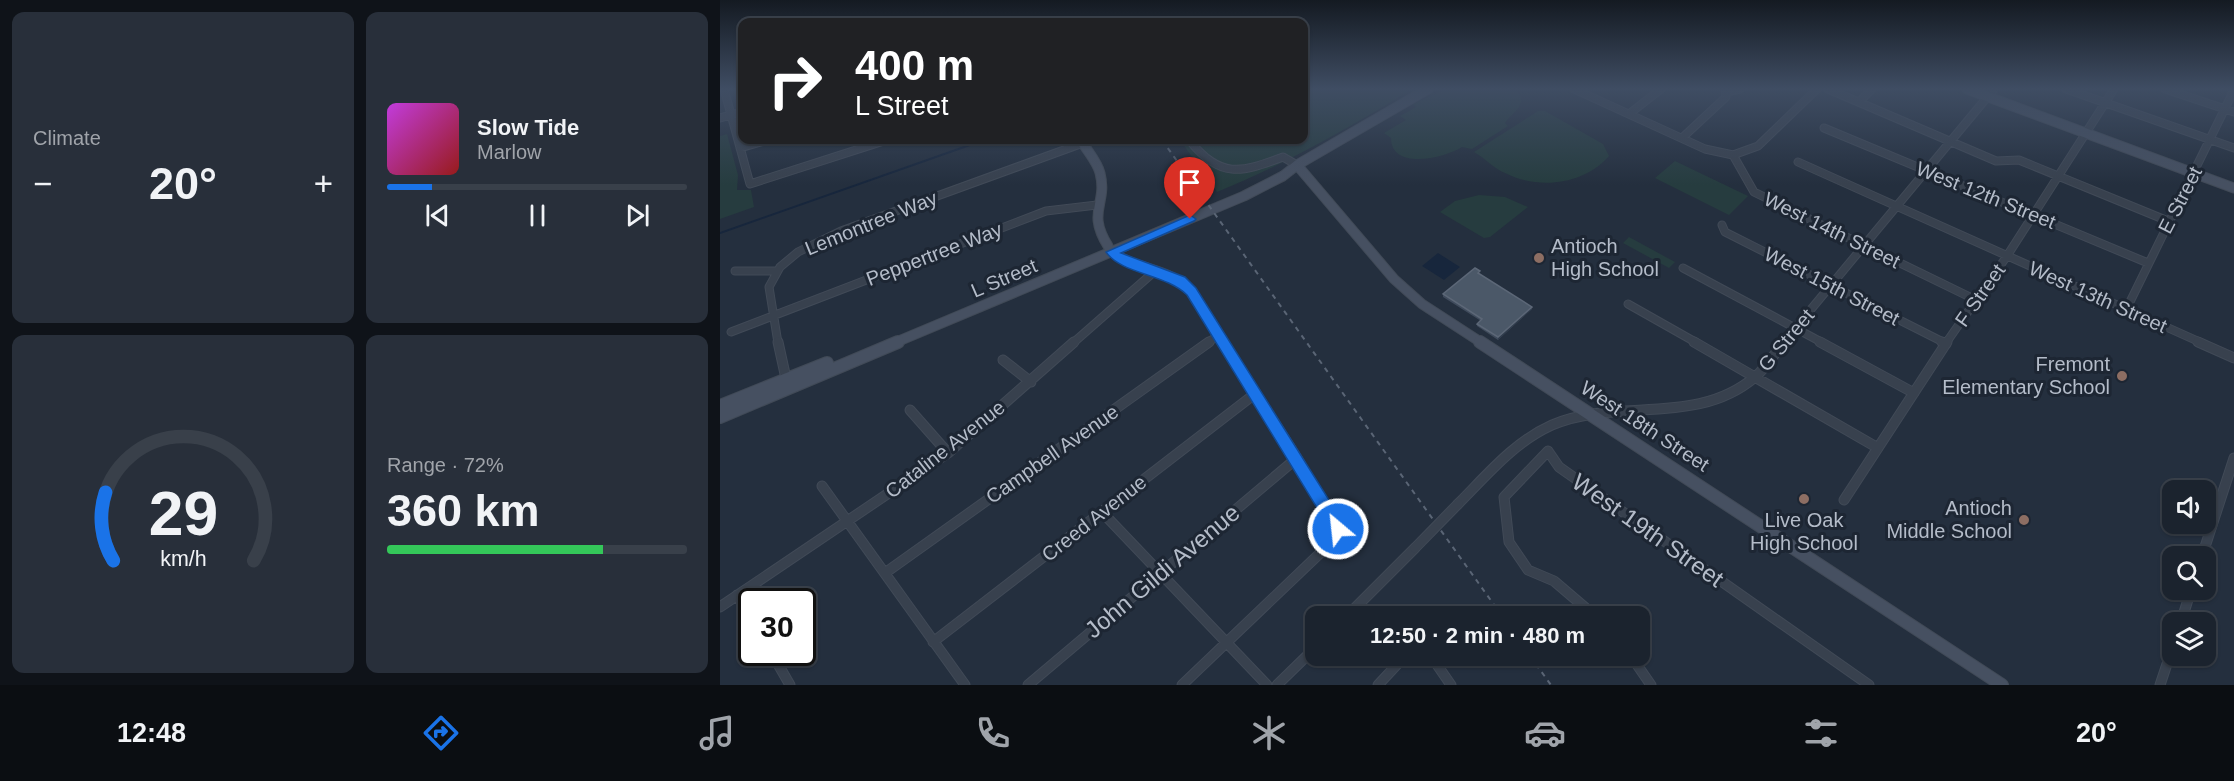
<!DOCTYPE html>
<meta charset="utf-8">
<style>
:root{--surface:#1b232e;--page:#282f3a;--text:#f1f3f6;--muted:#a0a4aa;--line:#39404a;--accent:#1a73e8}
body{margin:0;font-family:Arial,sans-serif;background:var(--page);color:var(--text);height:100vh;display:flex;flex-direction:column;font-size:22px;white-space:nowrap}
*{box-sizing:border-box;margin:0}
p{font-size:20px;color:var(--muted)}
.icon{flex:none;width:33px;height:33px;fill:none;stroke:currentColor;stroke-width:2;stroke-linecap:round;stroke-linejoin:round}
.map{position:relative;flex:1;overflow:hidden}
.details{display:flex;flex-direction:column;gap:12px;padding:12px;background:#0f1319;width:720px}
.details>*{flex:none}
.banner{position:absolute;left:18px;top:18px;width:570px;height:126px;border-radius:12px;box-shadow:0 2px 4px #0004,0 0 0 2px var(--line);background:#202124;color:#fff;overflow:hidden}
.fabs{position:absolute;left:1442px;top:480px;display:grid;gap:12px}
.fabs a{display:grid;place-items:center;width:54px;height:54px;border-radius:12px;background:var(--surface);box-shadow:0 2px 4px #0004,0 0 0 2px var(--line);font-size:30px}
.speed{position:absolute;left:18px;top:588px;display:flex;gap:12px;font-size:30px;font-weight:700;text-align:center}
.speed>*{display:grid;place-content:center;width:78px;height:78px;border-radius:50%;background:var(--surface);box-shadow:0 2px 4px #0004,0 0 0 2px var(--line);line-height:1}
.speed .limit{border:3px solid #111;border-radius:9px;background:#fff;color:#111}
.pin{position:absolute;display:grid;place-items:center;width:51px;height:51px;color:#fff;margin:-62px -26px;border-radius:50% 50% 50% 0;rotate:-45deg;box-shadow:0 0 6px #0007}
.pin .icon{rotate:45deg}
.me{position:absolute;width:66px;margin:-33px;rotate:332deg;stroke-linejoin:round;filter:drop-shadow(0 0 4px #0008)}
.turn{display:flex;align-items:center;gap:21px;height:126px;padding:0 18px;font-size:27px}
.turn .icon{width:78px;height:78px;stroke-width:2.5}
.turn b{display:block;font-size:42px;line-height:51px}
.big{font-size:45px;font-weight:700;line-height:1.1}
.details .widget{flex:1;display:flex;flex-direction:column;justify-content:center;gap:9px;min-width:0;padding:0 21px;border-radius:12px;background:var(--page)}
.details .dial{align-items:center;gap:0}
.dial svg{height:156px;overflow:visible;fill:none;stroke:var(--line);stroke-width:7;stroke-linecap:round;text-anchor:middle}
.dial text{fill:var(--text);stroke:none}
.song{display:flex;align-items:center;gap:18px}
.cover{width:72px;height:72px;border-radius:9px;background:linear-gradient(135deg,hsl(290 70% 55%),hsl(0 70% 35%))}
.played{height:6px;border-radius:3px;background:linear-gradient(90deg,var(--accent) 15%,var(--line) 15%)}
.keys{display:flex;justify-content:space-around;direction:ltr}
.heat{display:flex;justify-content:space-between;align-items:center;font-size:33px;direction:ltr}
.charge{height:9px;border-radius:4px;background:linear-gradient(90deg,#34c759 72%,var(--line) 0)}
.details .tiles{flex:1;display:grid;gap:12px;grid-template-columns:repeat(2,1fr)}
.trip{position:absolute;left:585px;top:606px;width:345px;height:60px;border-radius:12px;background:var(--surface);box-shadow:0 2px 4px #0004,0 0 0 2px var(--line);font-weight:700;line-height:60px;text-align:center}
.menu{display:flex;height:96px;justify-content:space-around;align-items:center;background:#0b0e12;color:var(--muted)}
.menu .icon{width:42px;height:42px}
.menu .selected{color:var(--accent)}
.menu b{font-size:27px;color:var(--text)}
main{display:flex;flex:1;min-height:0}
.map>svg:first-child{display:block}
.green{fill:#263c3f}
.water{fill:#17263c}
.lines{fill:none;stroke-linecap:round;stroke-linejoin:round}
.stream{stroke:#17263c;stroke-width:2}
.street-far1-casing{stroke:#414a57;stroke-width:9}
.street-casing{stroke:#414a57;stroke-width:11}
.secondary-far1-casing{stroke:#414a57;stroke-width:11}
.secondary-casing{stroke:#414a57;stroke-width:14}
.street-far1{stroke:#38414e;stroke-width:7}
.street{stroke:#38414e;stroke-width:9}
.secondary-far1{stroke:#465061;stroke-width:9}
.secondary{stroke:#465061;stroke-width:12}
.rail{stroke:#5a6575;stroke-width:2;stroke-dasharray:5 5;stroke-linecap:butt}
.street-bridge-casing{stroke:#414a57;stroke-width:11;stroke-linecap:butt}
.street-bridge{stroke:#38414e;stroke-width:9}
.wall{fill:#3f4b5c}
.shaded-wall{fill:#2f3b4b}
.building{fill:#4b5868;stroke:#5c6777;stroke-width:1.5}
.route{fill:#1a73e8;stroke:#114b97;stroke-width:1.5}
.education-dot{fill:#8d6e63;stroke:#1d2633;stroke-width:2}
.labels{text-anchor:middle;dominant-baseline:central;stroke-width:6;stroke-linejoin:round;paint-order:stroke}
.street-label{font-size:20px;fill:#b4bcc9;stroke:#1d2633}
.poi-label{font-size:20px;fill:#b4bcc9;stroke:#1d2633;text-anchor:end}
.near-street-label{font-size:24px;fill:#b4bcc9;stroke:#1d2633}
</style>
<main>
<section class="details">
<div class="tiles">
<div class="widget"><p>Climate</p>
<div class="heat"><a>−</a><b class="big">20°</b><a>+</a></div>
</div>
<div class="widget">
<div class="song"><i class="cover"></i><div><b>Slow Tide</b><p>Marlow</p></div></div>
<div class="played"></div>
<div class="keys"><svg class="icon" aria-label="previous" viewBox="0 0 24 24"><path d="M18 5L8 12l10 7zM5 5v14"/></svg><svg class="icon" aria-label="pause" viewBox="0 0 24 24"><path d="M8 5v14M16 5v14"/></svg><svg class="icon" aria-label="next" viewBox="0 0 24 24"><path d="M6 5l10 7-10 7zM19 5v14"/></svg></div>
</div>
<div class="widget dial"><svg viewBox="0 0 100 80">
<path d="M14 69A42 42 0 1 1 86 69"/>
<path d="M14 69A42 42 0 0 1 10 34" stroke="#1a73e8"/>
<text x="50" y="56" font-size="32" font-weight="700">29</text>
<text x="50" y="72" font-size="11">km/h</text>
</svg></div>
<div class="widget"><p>Range · 72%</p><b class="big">360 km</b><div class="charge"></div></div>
</div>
</section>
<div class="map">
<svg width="1514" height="685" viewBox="0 0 1514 685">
<rect width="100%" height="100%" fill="#242f3e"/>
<path class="green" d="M584,89H692C627,129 568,163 497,192L460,140H584Z
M726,89H795C811,105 791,113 785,123L788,126L752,149L742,147C725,158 671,171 671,138L664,133L686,120L680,116L696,107L693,104Z
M818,111H825L883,144L889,156C864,185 818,190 785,173C773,168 765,158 754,152Z
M7,134L18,175L17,190H31L34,207L0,219V136Z
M955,161L1028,196L1009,215L935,178Z
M759,195L785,197L808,207L770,237L764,238L720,212L735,201Z
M909,237L955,262L949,268L903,243Z"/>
<path class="water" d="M718,253L740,267L724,280L702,266Z"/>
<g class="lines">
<path class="stream" d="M0,233L264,140"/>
<g class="street-far1-casing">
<path id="street-far1" d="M4,89L30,184L167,140
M854,89L985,149L1013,155L1034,192L1256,300
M1108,89L1276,161L1299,160L1448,221
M1346,89L1514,148
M1445,89L1514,112
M1006,92L1020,89
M1139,102L1152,89
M909,114L941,89
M0,118L22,112
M1104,128L1428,263
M962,138L1006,97L1005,89
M469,140C501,179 520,173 563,157L577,165
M20,148L48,140
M1013,155L1038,146L1097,89
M1078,162L1482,343
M1002,225L1005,232L1225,343
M390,249C412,268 446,267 465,285C479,298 493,327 504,343
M963,268L1103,343
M15,271H57
M908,304L977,343
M1406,310L1514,90
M11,332L326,211L377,205
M58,343L49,287L60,267L78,252L121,231L363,143
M353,343L435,271
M487,343L499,335
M1063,343L1274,89
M1226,343L1287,256L1394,89"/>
</g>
<g class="street-casing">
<path id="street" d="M58,342L67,383
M974,342L1158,448
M1100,342L1194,393
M1222,342L1226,344
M1478,342L1514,358
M283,360L311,382
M190,410L228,453
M102,486L245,685
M1124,500L1227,342
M738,504C767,475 794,442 832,425C898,397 976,427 1035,377C1046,368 1055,353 1064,342
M382,512L547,685
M1482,556L1514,458
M165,573L489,342
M17,595L32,620
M0,607L228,453L354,342
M627,616L695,548
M875,616L834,581L808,570L789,542L784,497L828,451L839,467L1149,685
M1461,622L1471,590
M213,642L536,393
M51,652L70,685
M711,656L731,685
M911,656L931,685
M308,685L577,458
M462,685L616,538L618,529L577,458L503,342
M557,685L596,647
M658,685L685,656
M1440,685L1452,649"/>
</g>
<g class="secondary-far1-casing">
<path id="secondary-far1" d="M1247,89L1514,188
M361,140C367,151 377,161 380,173C388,204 366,211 388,246
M577,165L674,279L702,304L762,343
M174,343L524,196L563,176L577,165L708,89"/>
</g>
<g class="secondary-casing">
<path id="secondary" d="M760,342L1282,685
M0,406L107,363
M0,417L178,342"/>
</g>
<use href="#street-far1" class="street-far1"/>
<use href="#street" class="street"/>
<use href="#secondary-far1" class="secondary-far1"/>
<use href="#secondary" class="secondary"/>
<path class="rail" d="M442,140L782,616
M810,656L831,685"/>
<g class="street-bridge-casing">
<path id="street-bridge" d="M695,548L738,504"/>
</g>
<use href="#street-bridge" class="street-bridge"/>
</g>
<path class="wall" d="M760,274L812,307V309L778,340L757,326V324L761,321L723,297V294Z"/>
<path class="shaded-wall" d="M812,307V309L778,340V337Z"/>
<path class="building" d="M755,268L760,271L758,273L812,307L778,337L757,324L762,319L723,294Z"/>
<linearGradient id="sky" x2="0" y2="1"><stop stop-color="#141a22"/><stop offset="0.48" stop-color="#3f4d63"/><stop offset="1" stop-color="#3f4d63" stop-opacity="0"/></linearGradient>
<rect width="1514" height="185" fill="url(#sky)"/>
<path class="route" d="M470,215L476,219L474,221L401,253L465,277L476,288L624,524L627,529L624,534L618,537L613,534L467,295C446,274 401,274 386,252Z"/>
<g class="education-dot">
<circle cx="819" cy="258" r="6"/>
<circle cx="1402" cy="376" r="6"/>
<circle cx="1084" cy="499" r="6"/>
<circle cx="1304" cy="520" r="6"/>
</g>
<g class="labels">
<g class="street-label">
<text transform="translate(1266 195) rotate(22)">West 12th Street</text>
<text transform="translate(1460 200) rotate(-63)">E Street</text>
<text transform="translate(151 223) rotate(-22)">Lemontree Way</text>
<text transform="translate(1112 230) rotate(26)">West 14th Street</text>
<text transform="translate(214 254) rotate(-21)">Peppertree Way</text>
<text transform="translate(284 278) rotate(-23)">L Street</text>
<text transform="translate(1112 286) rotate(27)">West 15th Street</text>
<text transform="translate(1260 295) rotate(-55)">F Street</text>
<text transform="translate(1378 297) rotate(24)">West 13th Street</text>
<text transform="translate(1066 340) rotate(-50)">G Street</text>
<text transform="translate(925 426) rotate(33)">West 18th Street</text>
<text transform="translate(225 449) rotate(-38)">Cataline Avenue</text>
<text transform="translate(332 454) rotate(-35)">Campbell Avenue</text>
<text transform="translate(374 518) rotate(-38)">Creed Avenue</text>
</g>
<g class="poi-label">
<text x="831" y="246" text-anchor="start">Antioch<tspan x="831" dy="23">High School</tspan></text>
<text x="1390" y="364">Fremont<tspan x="1390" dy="23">Elementary School</tspan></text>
<text x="1292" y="508">Antioch<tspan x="1292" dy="23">Middle School</tspan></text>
<text x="1084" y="520" text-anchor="middle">Live Oak<tspan x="1084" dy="23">High School</tspan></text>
</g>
<g class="near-street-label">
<text transform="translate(928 530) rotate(35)">West 19th Street</text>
<text transform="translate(442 571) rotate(-40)">John Gildi Avenue</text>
</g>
</g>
</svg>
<div class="fabs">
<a><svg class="icon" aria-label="sound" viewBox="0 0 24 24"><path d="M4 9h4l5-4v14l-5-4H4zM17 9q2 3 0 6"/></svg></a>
<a><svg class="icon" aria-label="search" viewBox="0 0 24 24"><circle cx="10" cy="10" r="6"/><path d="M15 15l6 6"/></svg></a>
<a><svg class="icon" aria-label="layers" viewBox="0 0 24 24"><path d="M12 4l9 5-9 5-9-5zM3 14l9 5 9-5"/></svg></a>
</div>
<div class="speed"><div class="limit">30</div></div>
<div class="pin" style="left:470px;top:219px;background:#d93025"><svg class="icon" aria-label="arrive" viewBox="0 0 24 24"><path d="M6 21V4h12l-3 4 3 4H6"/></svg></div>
<svg class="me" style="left:618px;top:529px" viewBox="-20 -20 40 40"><circle r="17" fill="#1a73e8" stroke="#fff" stroke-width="3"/><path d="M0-11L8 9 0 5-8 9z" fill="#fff"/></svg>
<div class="trip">12:50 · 2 min · 480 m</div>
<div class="banner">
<div class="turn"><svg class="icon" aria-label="right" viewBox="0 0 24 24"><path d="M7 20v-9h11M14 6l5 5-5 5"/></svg><div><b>400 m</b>L Street</div></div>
</div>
</div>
</main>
<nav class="menu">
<b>12:48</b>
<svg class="icon selected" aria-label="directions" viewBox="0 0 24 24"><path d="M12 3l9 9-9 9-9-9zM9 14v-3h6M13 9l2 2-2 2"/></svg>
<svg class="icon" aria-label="music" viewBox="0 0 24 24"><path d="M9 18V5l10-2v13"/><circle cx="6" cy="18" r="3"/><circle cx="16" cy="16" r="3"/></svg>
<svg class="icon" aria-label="phone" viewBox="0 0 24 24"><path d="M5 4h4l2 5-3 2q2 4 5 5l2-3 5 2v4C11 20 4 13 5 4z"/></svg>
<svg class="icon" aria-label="climate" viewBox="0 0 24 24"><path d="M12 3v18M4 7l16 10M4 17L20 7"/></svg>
<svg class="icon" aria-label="car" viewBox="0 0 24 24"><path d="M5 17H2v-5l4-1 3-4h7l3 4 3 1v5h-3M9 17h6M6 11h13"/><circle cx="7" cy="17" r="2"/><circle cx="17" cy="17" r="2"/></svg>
<svg class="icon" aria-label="filters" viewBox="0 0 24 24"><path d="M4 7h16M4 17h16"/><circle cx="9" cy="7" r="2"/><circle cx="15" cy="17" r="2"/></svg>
<b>20°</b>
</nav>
